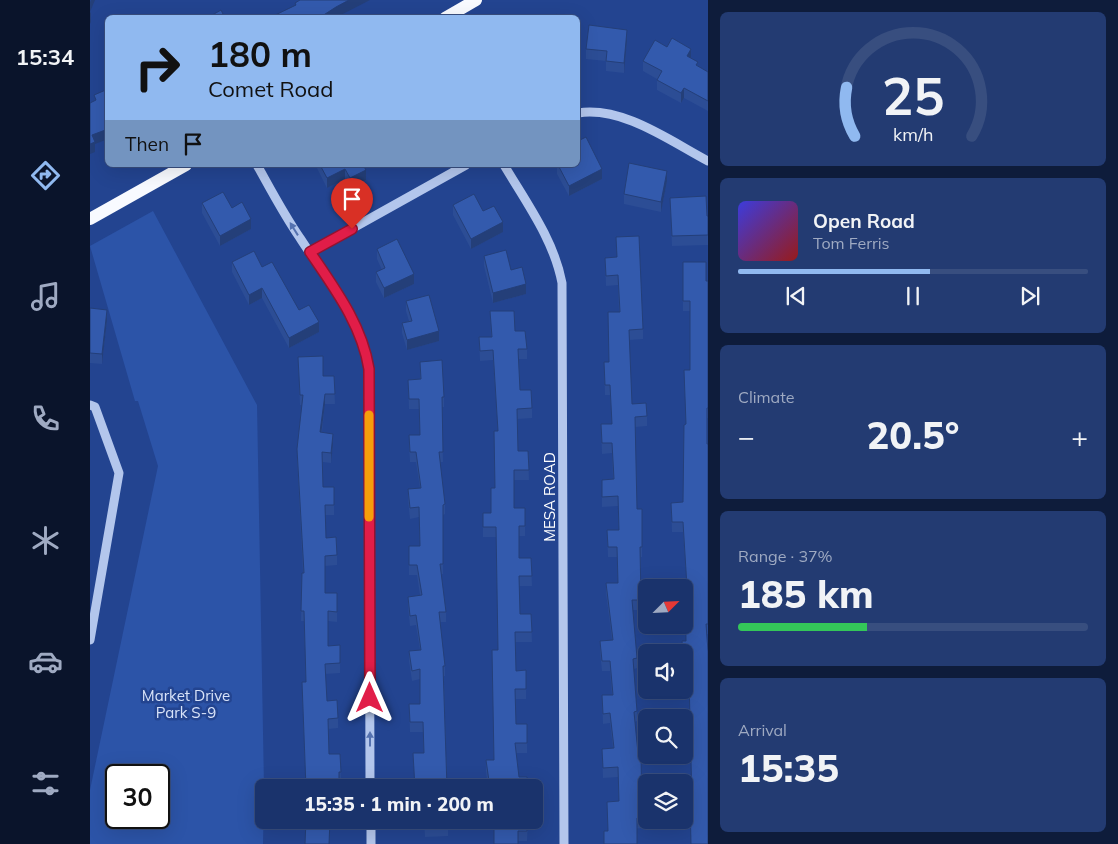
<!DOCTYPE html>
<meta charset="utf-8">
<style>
:root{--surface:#1a336c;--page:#233b72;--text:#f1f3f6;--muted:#9faac2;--line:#384e7f;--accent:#90b9f0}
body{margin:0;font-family:Mulish,sans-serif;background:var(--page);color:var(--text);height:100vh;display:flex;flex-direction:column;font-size:19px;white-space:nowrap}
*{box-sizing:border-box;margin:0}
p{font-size:16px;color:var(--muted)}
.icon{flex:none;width:28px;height:28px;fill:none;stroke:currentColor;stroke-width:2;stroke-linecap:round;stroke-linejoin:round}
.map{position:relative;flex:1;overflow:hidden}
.drawer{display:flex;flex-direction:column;gap:12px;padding:12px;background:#0e1c3b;width:410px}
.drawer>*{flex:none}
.banner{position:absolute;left:15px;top:15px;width:475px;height:152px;border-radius:8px;box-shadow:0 5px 20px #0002,0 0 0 1px var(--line);background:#90b9f0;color:#111;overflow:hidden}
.needle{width:32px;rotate:66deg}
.fabs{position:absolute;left:548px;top:579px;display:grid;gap:10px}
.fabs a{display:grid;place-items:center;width:55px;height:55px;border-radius:8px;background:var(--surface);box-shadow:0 5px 20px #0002,0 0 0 1px var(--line);font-size:25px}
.speed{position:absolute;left:15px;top:764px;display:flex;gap:10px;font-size:25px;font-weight:700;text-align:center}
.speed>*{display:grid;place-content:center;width:65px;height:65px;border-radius:50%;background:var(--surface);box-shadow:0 5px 20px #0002,0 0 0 1px var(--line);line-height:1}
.speed .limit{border:2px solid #111;border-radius:8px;background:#fff;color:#111}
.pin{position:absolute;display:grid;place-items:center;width:42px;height:42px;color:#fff;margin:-51px -21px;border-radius:50% 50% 50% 0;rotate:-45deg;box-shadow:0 0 5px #0007}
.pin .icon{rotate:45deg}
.me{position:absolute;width:55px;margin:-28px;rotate:0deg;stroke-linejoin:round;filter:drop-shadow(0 0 4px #0008)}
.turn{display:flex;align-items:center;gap:18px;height:105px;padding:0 20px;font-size:22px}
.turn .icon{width:65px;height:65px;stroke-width:2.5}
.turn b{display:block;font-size:35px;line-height:42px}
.then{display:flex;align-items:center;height:48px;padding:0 20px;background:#0003;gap:10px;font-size:19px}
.big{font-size:38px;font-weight:800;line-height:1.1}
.drawer .card{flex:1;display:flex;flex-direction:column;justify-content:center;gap:8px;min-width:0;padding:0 18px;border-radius:8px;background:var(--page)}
.drawer .dial{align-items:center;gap:0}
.dial svg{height:130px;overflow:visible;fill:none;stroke:var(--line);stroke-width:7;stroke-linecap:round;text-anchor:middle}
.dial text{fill:var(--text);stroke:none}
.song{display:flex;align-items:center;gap:15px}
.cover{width:60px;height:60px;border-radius:8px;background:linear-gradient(135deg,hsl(240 70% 55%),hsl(0 70% 35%))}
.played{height:5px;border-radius:2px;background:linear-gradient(90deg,var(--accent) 55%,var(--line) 55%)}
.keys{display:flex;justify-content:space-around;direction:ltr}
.heat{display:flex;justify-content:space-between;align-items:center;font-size:28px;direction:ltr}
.charge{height:8px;border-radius:4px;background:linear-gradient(90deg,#34c759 37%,var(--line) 0)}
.trip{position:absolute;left:165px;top:779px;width:288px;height:50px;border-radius:8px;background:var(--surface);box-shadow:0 5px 20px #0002,0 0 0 1px var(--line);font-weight:800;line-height:50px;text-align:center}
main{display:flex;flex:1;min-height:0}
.tab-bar{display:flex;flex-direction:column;width:90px;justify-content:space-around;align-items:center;background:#0a142b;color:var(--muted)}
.tab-bar .icon{width:35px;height:35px}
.tab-bar .active{color:var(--accent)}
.tab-bar b{font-size:22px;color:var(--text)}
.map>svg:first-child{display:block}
.green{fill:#2c54a8;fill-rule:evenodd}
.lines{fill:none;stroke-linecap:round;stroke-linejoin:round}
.path{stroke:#b3c6ec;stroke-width:3;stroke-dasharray:2.5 4;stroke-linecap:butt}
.minor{stroke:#b3c6ec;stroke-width:9}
.major{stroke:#f8faff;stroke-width:12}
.wall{fill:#2c4d95}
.shaded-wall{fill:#243f79}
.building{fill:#335aad;stroke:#243f79}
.oneway{fill:#5572b0}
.route-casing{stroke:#92132f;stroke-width:12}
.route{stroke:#e11d48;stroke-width:9}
.slow{stroke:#f59e0b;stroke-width:9}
.labels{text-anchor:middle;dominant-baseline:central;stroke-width:5;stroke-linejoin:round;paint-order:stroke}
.street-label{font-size:15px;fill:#fff;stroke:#234490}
.park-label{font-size:15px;fill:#d8e3f9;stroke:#234490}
</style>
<main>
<nav class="tab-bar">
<b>15:34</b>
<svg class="icon active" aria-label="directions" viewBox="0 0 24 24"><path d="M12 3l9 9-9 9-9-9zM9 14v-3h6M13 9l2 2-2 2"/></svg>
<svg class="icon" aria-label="music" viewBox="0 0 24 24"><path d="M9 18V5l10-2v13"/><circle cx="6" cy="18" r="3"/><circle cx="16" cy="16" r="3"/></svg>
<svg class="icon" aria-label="phone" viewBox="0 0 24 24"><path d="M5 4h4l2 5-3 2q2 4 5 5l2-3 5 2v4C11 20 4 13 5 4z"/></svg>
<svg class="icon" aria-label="climate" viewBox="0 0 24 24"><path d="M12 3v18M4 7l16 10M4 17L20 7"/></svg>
<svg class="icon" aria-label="car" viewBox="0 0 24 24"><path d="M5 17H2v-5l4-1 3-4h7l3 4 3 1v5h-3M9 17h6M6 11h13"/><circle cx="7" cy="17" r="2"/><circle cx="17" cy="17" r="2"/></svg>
<svg class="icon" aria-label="filters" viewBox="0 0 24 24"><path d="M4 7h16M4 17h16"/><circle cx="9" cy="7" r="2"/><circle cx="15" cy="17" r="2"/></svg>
</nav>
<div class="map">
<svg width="618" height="844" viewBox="0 0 618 844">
<rect width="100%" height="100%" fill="#234490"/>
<path class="green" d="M63,211L167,405L174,787L173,844H0V790L68,466L48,401H45L0,246ZM26,775H69V818H26Z"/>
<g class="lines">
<path class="path" d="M168,798H174"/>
<path class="minor" d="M488,113C533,106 580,141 618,161
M167,165C181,190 194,215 210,238C237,280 270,318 279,369L280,788
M414,165C436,202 464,240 472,283L474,844
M220,252L376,165
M0,405L5,407L29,473L0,640
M281,820V844"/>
<path class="major" d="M355,18L386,0
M0,219L96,165"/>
</g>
<path class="wall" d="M537,40L534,73L516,71V61L496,59V49Z
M577,47L601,58L608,66L618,72V111L594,98L591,103L567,90V79L553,71V61Z
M227,165H278L274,167L276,180L260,188L255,179L237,188L227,168Z
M467,165H488L512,179L479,196L467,174Z
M577,181L571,212L534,204V194Z
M580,198L617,216H618V245L582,246Z
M112,203L142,208L161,229L130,246L112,213Z
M363,205L393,211L413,232L381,249L363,215Z
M526,237L553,329V339L539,340L542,404L557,416V426L545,427L547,509L552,547V557H551V610H543L547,658V668L544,669L547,711V721L545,722L548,753L551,752L552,828L518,831L529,801L528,777L513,778L512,749L523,748L520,723L513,724L512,695H522L520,671H512L510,652V641L522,640L516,593V583H528L527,557H518L517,530H529L528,506L512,507V480L523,479L522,453L512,454L511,424H522L520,395H515L514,362H519L529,312L528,285L516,286L515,258L527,257Z
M287,249L324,284L294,298L286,282V272L292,270L287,259Z
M394,256L421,270L436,294L403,303L394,266Z
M142,262L172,267L229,332L199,348L172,298L159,305L142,272Z
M593,262L616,281H618V418H617V444H618V634H617L602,801L599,689L595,690L594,652H593L592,651V641H596L597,587L593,532H582L581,503L593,502L600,370V311H593Z
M316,301L349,341L317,350L312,333V323L319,321L316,311Z
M0,308L17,320L12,364L0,363Z
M400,311L425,331L437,349V359H429L430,390L442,408V418L427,419L428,451H438L439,480H424V508H435V536H429V558H441L442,586H429L430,614H441L442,642H425L426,671L436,689V699H425L426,724L437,743V753H426L429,777L438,788H398L396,771V760H404L408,650L406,537H393V513H401L405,488L408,431L403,360L390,361L389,337H401Z
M208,357L233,376H244L245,404H235L232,432L243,444L241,463L233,462V487H244V515H235L236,538L247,555V565L235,566V593H247V622L238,621V646L250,645V673L235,674L237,701L248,718V728L238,729L239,754H250L251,782H249V788H216L212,692V682H216L214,621H211L212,573H213L207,459V449L212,405H210Z
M330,362L354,397V407H352L353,462H350L355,504V514L353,515V574H351L356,612V622H350L355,666V676H354L357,788H325L323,753H334L333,732H320L319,704H330V679L322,681L319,661V651L330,650L326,625L320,626L318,607V597L330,595L327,575H319V546H330L329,517L320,519L318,499V489L330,488L326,462H320L319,445L330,435L329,409H319L318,380L330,379Z
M216,820H249V824H240Z
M334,820H358V836L335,837Z
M404,820H438L437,841H428Z"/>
<path class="shaded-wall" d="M1,0H5L0,12V2Z
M259,0H280L245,18H229L246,7Z
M1,12V22L0,24V13Z
M537,30V40L534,73V63Z
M601,49V59L597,56Z
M594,88V98L591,103V93Z
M18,129V139L5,144V152L0,154V144L2,135Z
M255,169V179L237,188V178Z
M512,169V179L479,196V186Z
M276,170V180L260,188V178Z
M577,171V181L571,212V202Z
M161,219V229L130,246V236Z
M413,222V232L381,249V239Z
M324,274V284L294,298V288Z
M436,284V294L403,303V293Z
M172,288V298L159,305V295Z
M17,310V320L12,364V354Z
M229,322V332L199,348V338Z
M349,331V341L317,350V340Z
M235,394V404L230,442V432Z
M243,434V444L241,463V453Z"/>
<path class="building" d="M210,0H259L246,7L229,18H179L206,5L205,3Z
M131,10L135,18H117Z
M467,14L469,18H461Z
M499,25L537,30L534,63L516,61L517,51L496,49Z
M582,38L601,49L597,56L608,62L606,65L618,72V101L594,88L591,93L567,80L572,71L553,61L565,40L577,47Z
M18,89V129L2,135L5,142L0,144V103L6,100L4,95Z
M496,137L512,169L479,186L468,165H488V141Z
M539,163L577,171L571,202L534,194Z
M230,165H273L276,170L260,178L255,169L237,178Z
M133,192L142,208L152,202L161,219L130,236L112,203Z
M384,194L393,211L404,206L413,222L381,239L363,205Z
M616,196L617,216H618V235L582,236L580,198Z
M549,236L553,329L539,330L542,404L556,403L557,416L545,417L547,509H552V547H550L551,600H542L547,658L543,659L547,711L544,712L548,753L551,752L552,818H547V844H514V831H518L517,802L529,801L528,767L513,768L512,749L524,748L520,713L513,714L512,695H523L520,661H512L510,641L523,640L516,583H528L527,547H518L517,530H529L528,496L512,497V480L524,479L522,443H512L511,424H522L520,385H515L514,362H519L518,312H530L528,275L516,276L515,258L527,257L526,237Z
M307,239L324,274L294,288L286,272L295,268L287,249Z
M416,250L421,270L432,267L436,284L403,293L394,256Z
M164,251L172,267L182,262L209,310L219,305L229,322L199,338L172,288L159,295L142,262Z
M593,262H616V281H618V408H617V444H618V624H616L618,651V844H601L600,801H602L599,679L595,680L592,641H596L595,587H597L593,522H582L581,503L593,502L594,425L596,424L594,370H600V301H593Z
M339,295L349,331L317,340L312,323L322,321L316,301Z
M0,308L17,310L12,354L0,353Z
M400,311H424L425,331H435L437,349H428L430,390H441L442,408L427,409L428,451H438L439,470H424V508H435V526H429V558H441L442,576H429L430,614H441L442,632H425L426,671L436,670V689H425L426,724H437V743H425L429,777H437L438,788H400L396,760H404L402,650H408L406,527H393V513H401V488H405L404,431H408L403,350L390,351L389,337H402Z
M233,356V376H244L245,394H235L230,432L243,434L241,453L232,452L233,487H244V505H235L236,538L246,537L247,555L235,556V593H247V612L238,611V646L250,645V663L235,664L237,701L247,700L248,718L238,719L239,754H250L251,772H249V788H216L212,682H216L214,611H211L212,573H214L207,449L213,395H210L208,357Z
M352,360L354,397H352L353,452H349L355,504L353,505V564H350L356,612H349L355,666H353L357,788H325L323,753H334L333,722H320L319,704H330V669L322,671L319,651L331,650L326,615L320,616L318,597L332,595L327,565H319V546H330L329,507L320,508L318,489L331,488L326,452H320L319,435H330L329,399H319L318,380L331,379L330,362Z
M216,820H240L239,844H215Z
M334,820H358V826L335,827Z
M404,820H437V831H428V844H404Z"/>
<defs><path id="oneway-solid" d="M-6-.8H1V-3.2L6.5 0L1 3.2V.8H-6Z" transform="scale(1.25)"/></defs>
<g class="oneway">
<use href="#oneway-solid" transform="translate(204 229) rotate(-122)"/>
<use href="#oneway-solid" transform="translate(280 739) rotate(-90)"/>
</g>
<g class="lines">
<g class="route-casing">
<path id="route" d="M262,229L220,252C245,289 272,325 279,369L280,698"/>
</g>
<use href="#route" class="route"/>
<path class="slow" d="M279,415V517"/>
</g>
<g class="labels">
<g class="street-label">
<text transform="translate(459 497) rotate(-90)">MESA ROAD</text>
</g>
<g class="park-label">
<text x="96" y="695">Market Drive<tspan x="96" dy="17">Park S-9</tspan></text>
</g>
</g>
</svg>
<div class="fabs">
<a><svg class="needle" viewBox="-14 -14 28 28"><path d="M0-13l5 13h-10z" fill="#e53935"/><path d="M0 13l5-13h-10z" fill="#9faac2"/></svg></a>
<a><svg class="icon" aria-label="sound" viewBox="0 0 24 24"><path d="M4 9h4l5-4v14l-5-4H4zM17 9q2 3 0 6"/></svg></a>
<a><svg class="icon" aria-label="search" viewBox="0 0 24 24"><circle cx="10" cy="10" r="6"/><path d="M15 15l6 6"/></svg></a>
<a><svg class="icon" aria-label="layers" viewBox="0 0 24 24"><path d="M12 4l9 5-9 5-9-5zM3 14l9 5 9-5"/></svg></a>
</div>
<div class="speed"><div class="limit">30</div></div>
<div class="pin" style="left:262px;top:229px;background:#d93025"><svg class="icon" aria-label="arrive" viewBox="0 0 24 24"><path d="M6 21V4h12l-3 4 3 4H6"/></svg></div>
<svg class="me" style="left:280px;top:698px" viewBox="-20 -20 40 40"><path d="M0-17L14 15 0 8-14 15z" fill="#e11d48" stroke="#fff" stroke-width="4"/></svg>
<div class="trip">15:35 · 1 min · 200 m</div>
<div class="banner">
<div class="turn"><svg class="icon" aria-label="right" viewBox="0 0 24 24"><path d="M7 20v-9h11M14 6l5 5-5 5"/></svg><div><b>180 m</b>Comet Road</div></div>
<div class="then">Then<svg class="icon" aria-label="arrive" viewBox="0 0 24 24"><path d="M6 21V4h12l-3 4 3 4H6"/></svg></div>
</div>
</div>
<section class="drawer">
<div class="card dial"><svg viewBox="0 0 100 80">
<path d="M14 69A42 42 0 1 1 86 69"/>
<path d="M14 69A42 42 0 0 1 9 39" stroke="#90b9f0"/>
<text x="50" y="56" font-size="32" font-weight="700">25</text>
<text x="50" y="72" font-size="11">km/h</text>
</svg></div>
<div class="card">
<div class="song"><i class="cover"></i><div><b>Open Road</b><p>Tom Ferris</p></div></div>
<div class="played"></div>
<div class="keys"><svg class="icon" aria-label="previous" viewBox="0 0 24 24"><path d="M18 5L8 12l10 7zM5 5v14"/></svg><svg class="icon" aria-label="pause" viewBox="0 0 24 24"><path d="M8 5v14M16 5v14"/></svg><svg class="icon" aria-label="next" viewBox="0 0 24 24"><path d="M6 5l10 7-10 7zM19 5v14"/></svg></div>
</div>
<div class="card"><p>Climate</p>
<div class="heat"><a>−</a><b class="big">20.5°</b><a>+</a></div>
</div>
<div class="card"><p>Range · 37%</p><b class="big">185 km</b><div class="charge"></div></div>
<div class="card"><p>Arrival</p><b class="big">15:35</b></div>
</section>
</main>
